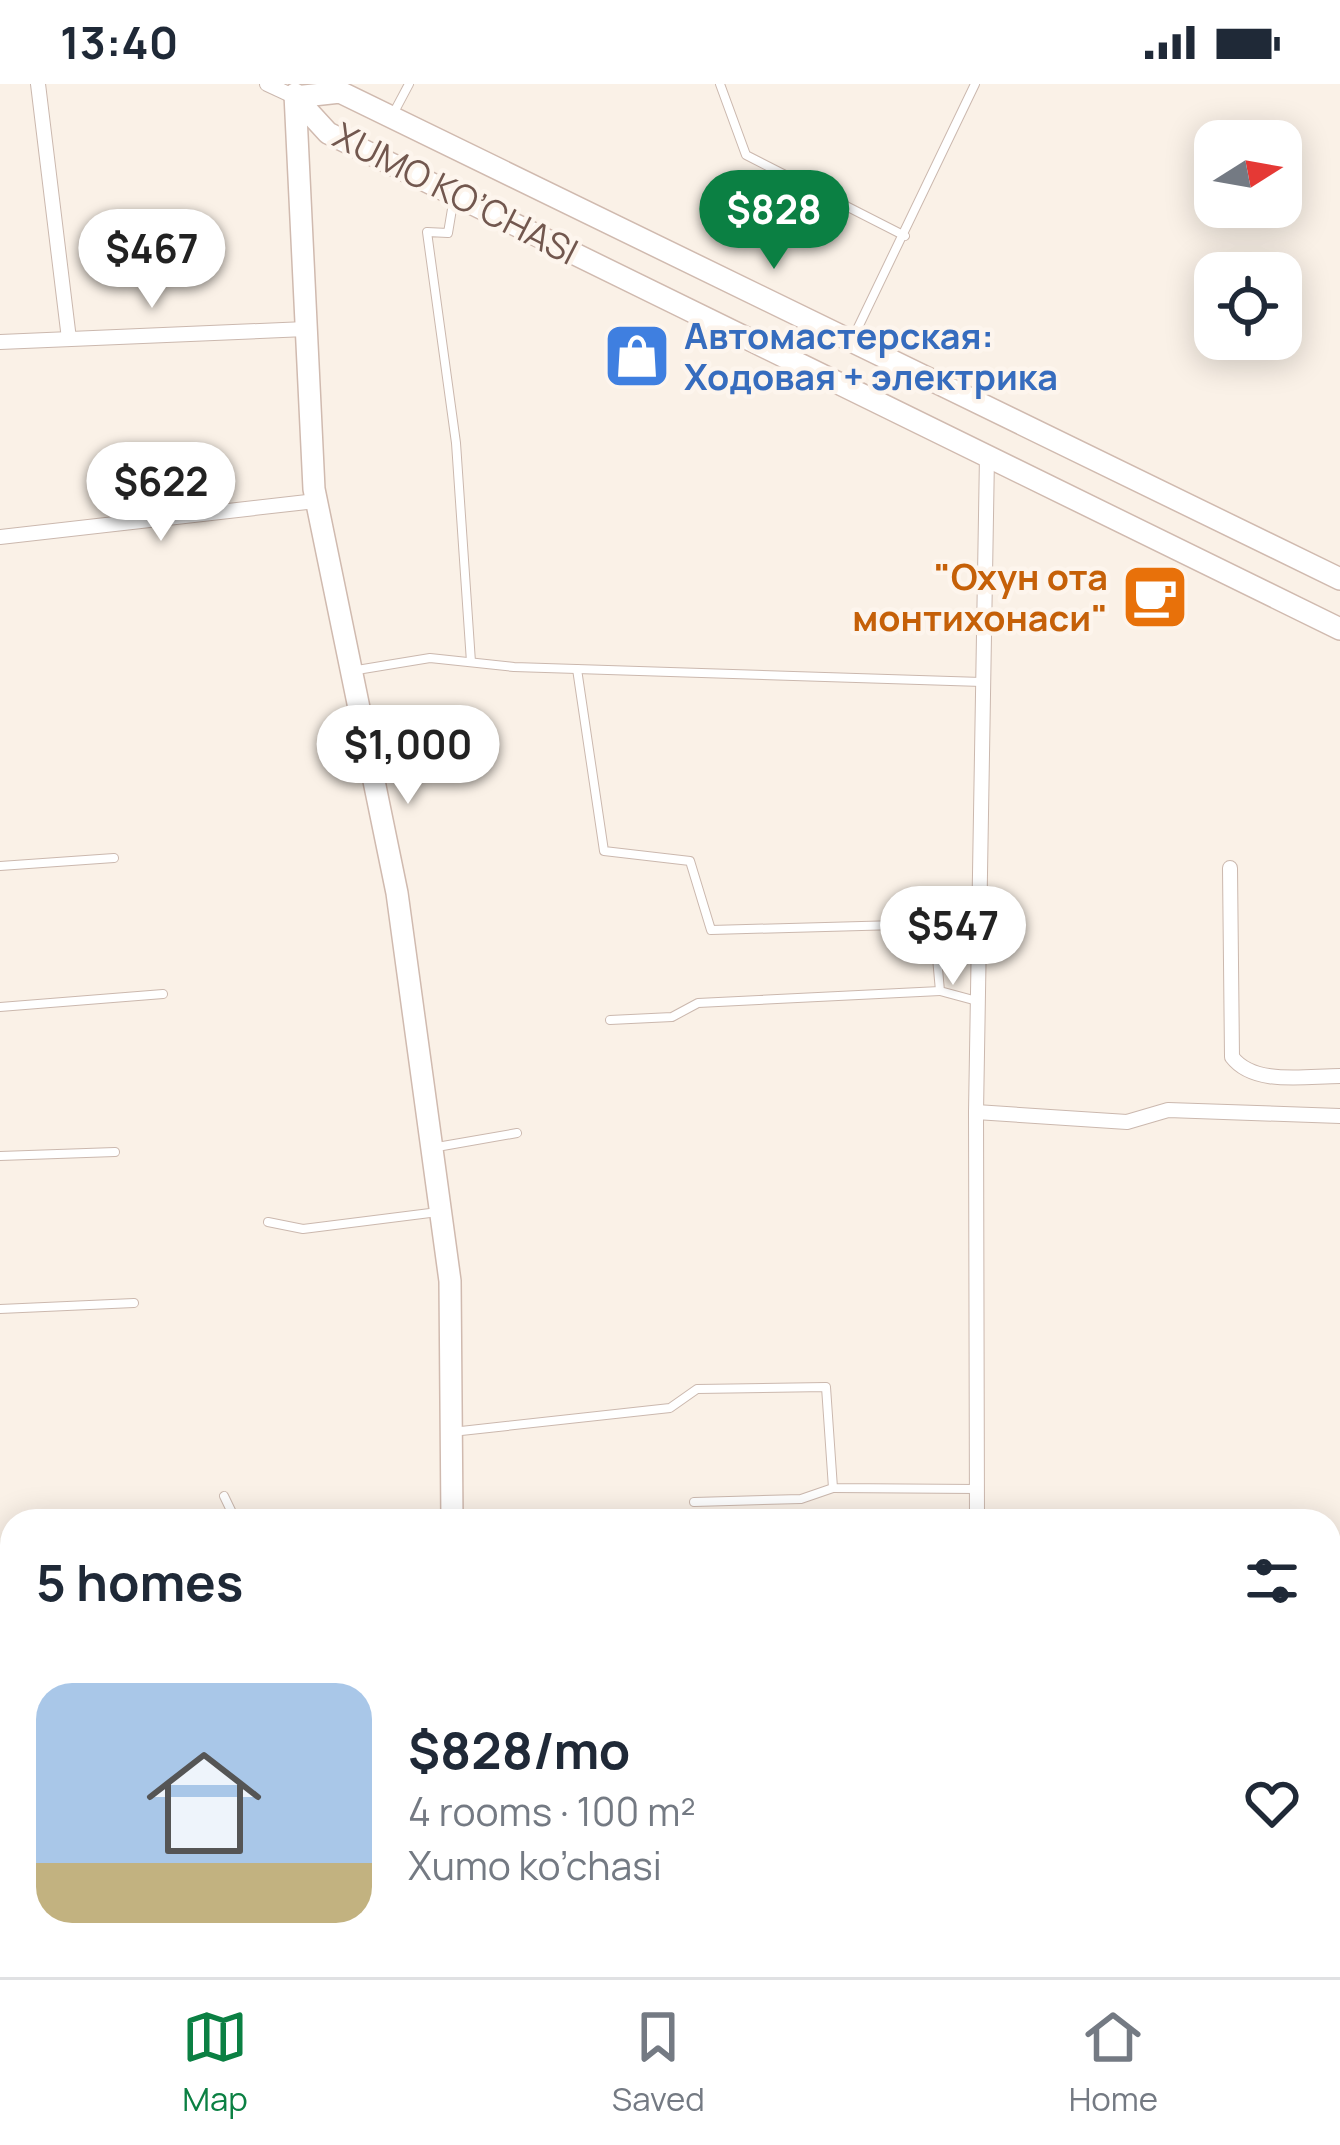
<!DOCTYPE html>
<html lang="en">
<head>
<meta charset="utf-8">
<style>
  :root { --surface:#fff; --page:#f6f6f7; --text:#1f2937; --muted:#747a83; --line:#e0e1e3; --accent:#0b8043 }
  body { margin:0; font-family:Manrope,sans-serif; background:var(--page); color:var(--text); height:100vh; display:flex; flex-direction:column; font-size:45px; white-space:nowrap }
  * { box-sizing:border-box; margin:0 }
  p { font-size:39px; color:var(--muted) }
  .icon { flex:none; width:66px; height:66px; fill:none; stroke:currentColor; stroke-width:2; stroke-linecap:round; stroke-linejoin:round }
  .map { position:relative; flex:1; overflow:hidden }
  .panel { position:absolute; left:0px; top:1425px; width:1341px; height:468px; display:flex; flex-direction:column; background:var(--surface); border-radius:36px 36px 0 0; box-shadow:0 6px 30px #0003 }
  .panel>* { flex:none }
  .needle { width:78px; rotate:79deg }
  .tools { position:absolute; left:1194px; top:36px; display:grid; gap:24px }
  .tools a { display:grid; place-items:center; width:108px; height:108px; border-radius:24px; background:var(--surface); box-shadow:0 6px 30px #0003; font-size:60px }
  .price { position:absolute; translate:-50% -102px; padding:0 27px; border-radius:42px; background:#fff; color:#222; font-size:39px; line-height:78px; filter:drop-shadow(0 3px 6px #0008) }
  .price::after { content:''; position:absolute; left:50%; top:72px; width:36px; height:27px; margin-left:-18px; background:inherit; clip-path:polygon(0 0,100% 0,50% 100%) }
  .price.selected { background:var(--accent); color:#fff }
  ul { padding:0; list-style:none }
  li { display:flex; align-items:center; gap:36px; height:300px; padding:0 36px }
  li+li { border-top:3px solid var(--line) }
  li span { display:grid; place-items:center; flex:none; width:336px; height:240px; border-radius:36px; color:#555 }
  li>.icon { margin-inline-start:auto }
  span .icon { width:144px; height:144px; fill:#fffc; stroke-width:1 }
  li b { font-size:51px }
  h2 { display:flex; justify-content:space-between; align-items:center; height:144px; padding:0 36px; font-size:51px }
  .status { display:flex; justify-content:space-between; align-items:center; height:84px; padding:0 60px; background:var(--surface); direction:ltr }
  .status svg { height:33px; fill:currentColor }
  .dock { display:flex; justify-content:space-around; align-items:center; height:168px; border-top:3px solid var(--line); background:var(--surface); font-size:33px; color:var(--muted) }
  .dock a { display:grid; justify-items:center; gap:6px }
  .dock .selected { color:var(--accent) }
  .map>svg:first-child { display:block }
  .lines { fill:none; stroke-linecap:round; stroke-linejoin:round }
  .lane-casing { stroke:#cbb8ae; stroke-width:10 }
  .street-casing { stroke:#cbb8ae; stroke-width:16 }
  .secondary-casing { stroke:#d0baaf; stroke-width:24 }
  .lane { stroke:#fff; stroke-width:8 }
  .street { stroke:#fff; stroke-width:14 }
  .secondary { stroke:#fff; stroke-width:21 }
  .labels { text-anchor:middle; dominant-baseline:central; stroke-width:9; stroke-linejoin:round; paint-order:stroke }
  .street-label { font-size:36px; fill:#72574e; stroke:#fdf5ed }
  .shop-label { font-size:36px; font-weight:bold; fill:#366cbe; stroke:#fdf5ed; text-anchor:start }
  .food-label { font-size:36px; font-weight:bold; fill:#c56008; stroke:#fdf5ed; text-anchor:end }
</style>
</head>
<body>
<div class="status"><b>13:40</b><svg viewBox="0 0 49 12"><path d="M0 12V9h3v3zM5 12V6h3v6zM10 12V3h3v9zM15 12V0h3v12zM26 1h20v11H26zM47 4h2v5h-2z"/></svg></div>
<div class="map">
<svg width="1340" height="1893" viewBox="0 0 1340 1893">
  <rect width="100%" height="100%" fill="#faf1e7"/>
  <g class="lines">
    <g class="lane-casing">
      <g id="lane">
        <path d="M720 0 746 71 905 152"/>
        <path d="M392 32 409 0"/>
        <path d="M454 113 448 149 427 148 456 359 471 578"/>
        <path d="M852 256 975 0"/>
        <path d="M577 585 604 767 690 777 711 846 934 840 940 907 977 917"/>
        <path d="M357 586 430 574 514 583 982 598"/>
        <path d="M0 782 114 774"/>
        <path d="M0 923 163 910"/>
        <path d="M610 936 672 933 698 919 940 907"/>
        <path d="M437 1063 517 1049"/>
        <path d="M0 1072 115 1068"/>
        <path d="M268 1138 303 1145 438 1128"/>
        <path d="M0 1225 134 1219"/>
        <path d="M452 1348 670 1324 697 1305 826 1303 833 1404 977 1405"/>
        <path d="M224 1412 236 1437"/>
        <path d="M694 1418 801 1415 833 1404"/>
      </g>
    </g>
    <g class="street-casing">
      <g id="street">
        <path d="M38 0 69 255"/>
        <path d="M267 0 295 13"/>
        <path d="M0 258 306 245"/>
        <path d="M0 453 316 417"/>
        <path d="M1230 784 1232 973C1254 1002 1306 992 1340 992"/>
        <path d="M976 1028 1127 1038 1168 1026 1340 1032"/>
        <path d="M977 1437 976 1028 987 372"/>
        <path d="M0 1607 12 1605"/>
        <path d="M978 1881V1893"/>
      </g>
    </g>
    <g class="secondary-casing">
      <g id="secondary">
        <path d="M295 10 314 405 397 809 450 1197 452 1437"/>
        <path d="M1340 495 340 8 295 13 328 49 1340 545"/>
        <path d="M1329 1816H1340"/>
        <path d="M0 1874H12"/>
        <path d="M390 1881 407 1893"/>
        <path d="M477 1893V1881"/>
      </g>
    </g>
    <use href="#lane" class="lane"/>
    <use href="#street" class="street"/>
    <use href="#secondary" class="secondary"/>
  </g>
  <defs>
    <g id="shop-square" transform="scale(3.45)"><rect x="-9" y="-9" width="18" height="18" rx="4" fill="#3f7fe0" stroke="#fdf5ed"/><path d="M-5-2.5h2.3a2.7 3.5 0 0 1 5.4 0H5L5.5 6h-11ZM-1.5-2.5h3a1.5 2.3 0 0 0-3 0Z" fill="#fff"/></g>
    <g id="cafe-square" transform="scale(3.45)"><rect x="-9" y="-9" width="18" height="18" rx="4" fill="#e8710a" stroke="#fdf5ed"/><path d="M-5.5-4.5H6V0H3Q3 3.5 0 3.5H-2.5Q-5.5 3.5-5.5 0ZM3-3.2v2h1.7v-2ZM-6 4.5H4V6H-6Z" fill="#fff"/></g>
  </defs>
  <g fill-rule="evenodd">
    <use href="#shop-square" x="637" y="272"/>
    <use href="#cafe-square" x="1155" y="513"/>
  </g>
  <g class="labels">
    <g class="street-label">
      <text transform="translate(456 109) rotate(27)">XUMO KO’CHASI</text>
    </g>
    <g class="shop-label">
      <text x="684" y="251">Автомастерская:<tspan x="684" dy="41">Ходовая + электрика</tspan></text>
    </g>
    <g class="food-label">
      <text x="1108" y="492">"Охун ота<tspan x="1108" dy="41">монтихонаси"</tspan></text>
    </g>
  </g>
</svg>
<div class="tools">
<a><svg class="needle" viewBox="-14 -14 28 28"><path d="M0-13l5 13h-10z" fill="#e53935"/><path d="M0 13l5-13h-10z" fill="#747a83"/></svg></a>
<a><svg class="icon" aria-label="locate" viewBox="0 0 24 24"><circle cx="12" cy="12" r="6"/><path d="M12 2v4M12 18v4M2 12h4M18 12h4"/></svg></a>
</div>
<b class="price selected" style="left:774px;top:188px">$828</b>
<b class="price" style="left:152px;top:227px">$467</b>
<b class="price" style="left:161px;top:460px">$622</b>
<b class="price" style="left:408px;top:723px">$1,000</b>
<b class="price" style="left:953px;top:904px">$547</b>
<section class="panel">
<h2>5 homes<svg class="icon" aria-label="filters" viewBox="0 0 24 24"><path d="M4 7h16M4 17h16"/><circle cx="9" cy="7" r="2"/><circle cx="15" cy="17" r="2"/></svg></h2>
<ul>
<li><span style="background:linear-gradient(#a9c7e8 75%,#c2b280 0)"><svg class="icon" aria-label="home" viewBox="0 0 24 24"><path d="M3 11l9-7 9 7M6 9v11h12V9"/></svg></span><div><b>$828/mo</b><p>4 rooms · 100 m²</p><p>Xumo ko’chasi</p></div><svg class="icon" aria-label="heart" viewBox="0 0 24 24"><path d="M12 20l-8-8c-3-5 5-10 8-4 3-6 11-1 8 4z"/></svg></li>
</ul>
</section>
</div>
<nav class="dock">
<a class="selected"><svg class="icon" aria-label="map" viewBox="0 0 24 24"><path d="M3 6l6-2 6 2 6-2v14l-6 2-6-2-6 2zM9 4v14M15 6v14"/></svg>Map</a>
<a><svg class="icon" aria-label="saved" viewBox="0 0 24 24"><path d="M7 4h10v16l-5-4-5 4z"/></svg>Saved</a>
<a><svg class="icon" aria-label="home" viewBox="0 0 24 24"><path d="M3 11l9-7 9 7M6 9v11h12V9"/></svg>Home</a>
</nav>
</body>
</html>
